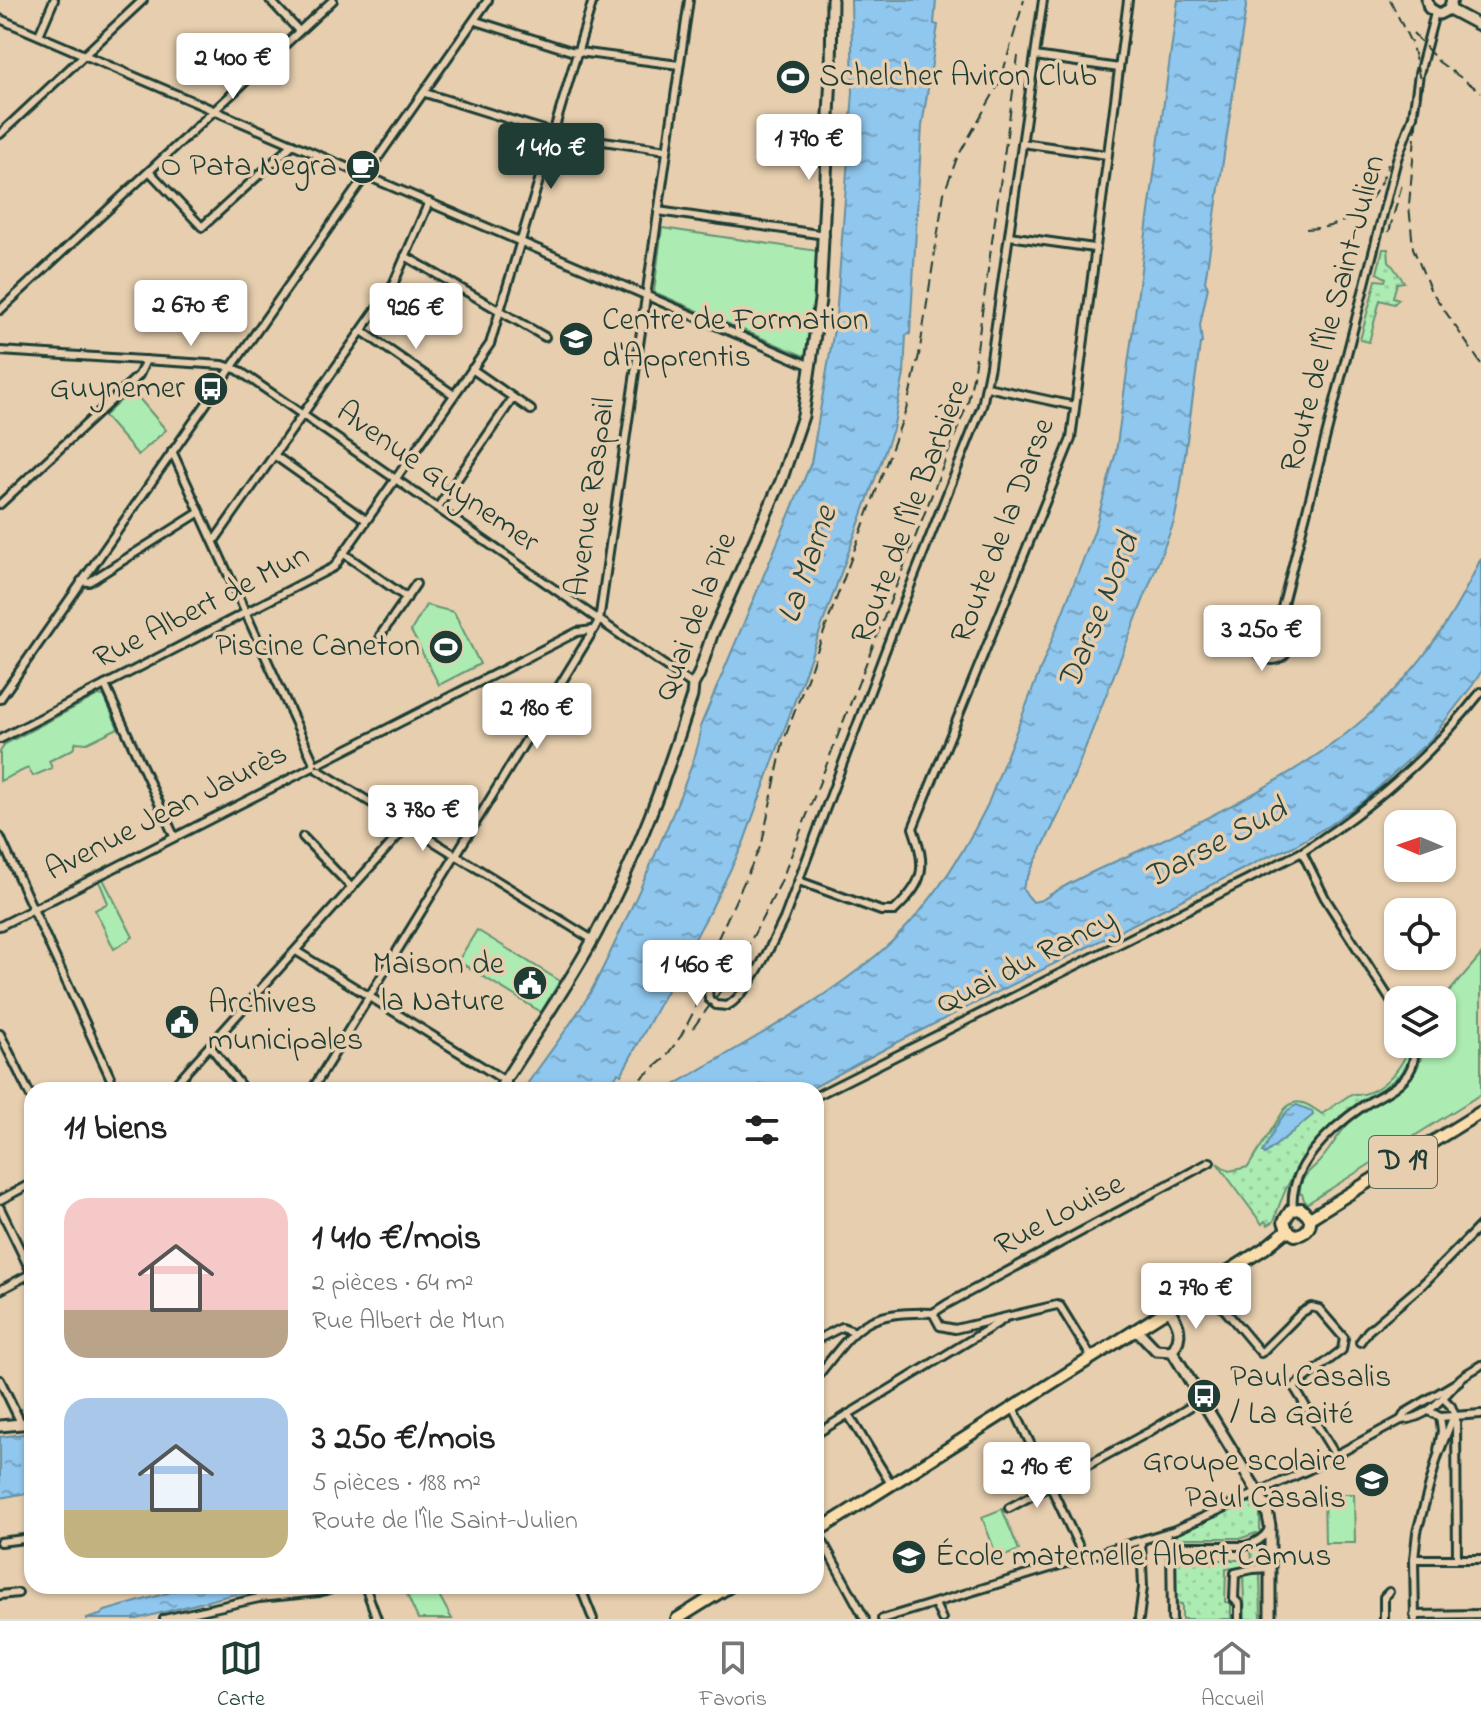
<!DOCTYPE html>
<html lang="fr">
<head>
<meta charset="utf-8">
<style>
  :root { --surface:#fff; --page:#f2f2f2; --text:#222; --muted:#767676; --line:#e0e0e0; --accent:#1f3d34 }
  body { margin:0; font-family:"Indie Flower",sans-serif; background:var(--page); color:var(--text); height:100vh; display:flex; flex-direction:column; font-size:30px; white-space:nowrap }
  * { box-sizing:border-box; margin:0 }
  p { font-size:26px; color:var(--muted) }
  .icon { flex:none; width:44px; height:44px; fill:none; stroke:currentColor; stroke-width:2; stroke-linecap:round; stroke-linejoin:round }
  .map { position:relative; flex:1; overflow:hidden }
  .details { position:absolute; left:24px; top:1082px; width:800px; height:512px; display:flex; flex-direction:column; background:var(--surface); border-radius:24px; box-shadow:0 2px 6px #0004 }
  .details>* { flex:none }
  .needle { width:52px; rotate:272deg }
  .controls { position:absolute; left:1384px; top:810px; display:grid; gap:16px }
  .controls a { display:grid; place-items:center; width:72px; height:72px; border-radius:16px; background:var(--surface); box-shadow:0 2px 6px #0004; font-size:40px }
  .price { position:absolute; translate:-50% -68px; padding:0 18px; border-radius:8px; background:#fff; color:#222; font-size:26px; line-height:52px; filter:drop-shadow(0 2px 4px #0008) }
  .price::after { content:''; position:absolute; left:50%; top:48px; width:24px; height:18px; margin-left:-12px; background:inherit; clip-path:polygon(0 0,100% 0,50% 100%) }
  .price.on { background:var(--accent); color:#fff }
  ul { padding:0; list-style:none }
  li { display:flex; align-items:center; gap:24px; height:200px; padding:0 40px }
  li span { display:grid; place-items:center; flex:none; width:224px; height:160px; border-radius:24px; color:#555 }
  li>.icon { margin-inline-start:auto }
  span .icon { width:96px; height:96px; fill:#fffc; stroke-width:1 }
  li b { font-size:34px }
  h2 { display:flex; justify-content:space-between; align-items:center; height:96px; padding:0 40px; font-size:34px }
  .dock { display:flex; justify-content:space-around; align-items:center; height:112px; border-top:2px solid var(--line); background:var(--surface); font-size:22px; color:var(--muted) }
  .dock a { display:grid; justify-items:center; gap:4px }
  .dock .on { color:var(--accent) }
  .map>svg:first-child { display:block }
  .grass { fill:url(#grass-dots); stroke:#669473; stroke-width:2; fill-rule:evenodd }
  .green { fill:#acebb2; stroke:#669473; stroke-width:2 }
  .water { fill:url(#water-ripples); stroke:#6390a4; stroke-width:2 }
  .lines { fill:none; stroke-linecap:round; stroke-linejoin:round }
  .street-casing { stroke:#1f3d34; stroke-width:12 }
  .secondary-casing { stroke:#1f3d34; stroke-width:15 }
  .primary-casing { stroke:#1f3d34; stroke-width:16 }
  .street { stroke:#e6ceae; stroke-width:6 }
  .secondary { stroke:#e6ceae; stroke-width:9 }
  .primary { stroke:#fbddab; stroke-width:10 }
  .rail { stroke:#1f3d34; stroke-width:2; stroke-dasharray:12 6; stroke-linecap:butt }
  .labels { text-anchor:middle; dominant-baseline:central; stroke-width:7; stroke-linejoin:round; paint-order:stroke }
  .shield { fill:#e6ceae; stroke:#5b6859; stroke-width:2 }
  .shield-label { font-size:30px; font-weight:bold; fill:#1f3d34 }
  .poi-label { font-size:32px; fill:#1f3d34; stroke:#e6ceae; text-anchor:start }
  .street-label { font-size:32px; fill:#1f3d34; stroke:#e6ceae }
  .water-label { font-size:34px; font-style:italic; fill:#25443d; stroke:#e6ceae }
</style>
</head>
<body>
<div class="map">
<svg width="1481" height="1619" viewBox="0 0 1481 1619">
  <defs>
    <pattern id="grass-dots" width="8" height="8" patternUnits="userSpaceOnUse" patternTransform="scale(2)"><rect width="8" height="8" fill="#acebb2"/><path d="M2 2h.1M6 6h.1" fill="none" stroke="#94ca9a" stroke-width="1.8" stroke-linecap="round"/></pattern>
    <pattern id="water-ripples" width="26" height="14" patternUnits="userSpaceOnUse" patternTransform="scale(2)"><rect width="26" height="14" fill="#90c7ee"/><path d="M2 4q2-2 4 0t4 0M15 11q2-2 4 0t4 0" fill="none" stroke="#75a3c2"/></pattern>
  </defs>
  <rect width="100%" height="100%" fill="#e6ceae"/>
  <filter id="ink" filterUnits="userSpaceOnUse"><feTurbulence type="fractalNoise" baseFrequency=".0125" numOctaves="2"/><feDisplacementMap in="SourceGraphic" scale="16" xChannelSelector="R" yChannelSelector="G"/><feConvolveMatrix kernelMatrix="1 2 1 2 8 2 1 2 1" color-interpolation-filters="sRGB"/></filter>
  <g filter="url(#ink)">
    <g class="grass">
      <path d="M1383 249H1388L1389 261 1404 282 1397 283 1393 297 1399 299 1394 304 1380 300 1369 342 1360 340 1376 280 1385 281 1386 278 1377 273Z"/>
      <path d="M1408 1044C1412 1052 1409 1064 1402 1072 1390 1087 1371 1093 1356 1104 1315 1134 1288 1173 1274 1221L1268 1225 1265 1221 1262 1224 1217 1163 1229 1171 1248 1167 1284 1110C1297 1095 1309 1105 1322 1114L1351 1094C1373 1101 1408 1066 1408 1044ZM1312 1111 1313 1115 1265 1154 1263 1152 1284 1115Z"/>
      <path d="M1247 1502 1255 1504 1260 1512V1537L1256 1533 1242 1538H1181V1544L1176 1542 1177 1534Z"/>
      <path d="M1260 1543 1259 1565 1226 1569 1225 1602 1231 1603V1619H1182V1604L1173 1603 1174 1550 1186 1549 1187 1560H1252L1251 1550 1243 1548Z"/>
      <path d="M1255 1571 1260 1572 1261 1619H1245L1243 1578 1239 1577Z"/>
    </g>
    <g class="green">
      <path d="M662 228 818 251 815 299 808 355 804 356 654 292Z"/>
      <path d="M132 390 166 430 138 455 104 416Z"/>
      <path d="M426 605 454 612 480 664 439 685 411 631Z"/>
      <path d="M98 695 104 696 118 728 87 743 76 742 73 749 49 761 52 768 33 776 28 768 0 781V752L5 744Z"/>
      <path d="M103 879 133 937 114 949 95 910 108 903 99 881Z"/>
      <path d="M477 930 560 981 541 1012 458 961Z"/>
      <path d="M1481 955V1094L1308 1203 1305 1202 1302 1194H1300C1299 1179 1308 1172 1318 1163 1330 1151 1337 1135 1349 1123 1376 1098 1424 1089 1422 1044H1442V1000Z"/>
      <path d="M1324 1494H1354L1355 1543H1325Z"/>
      <path d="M1002 1509 1019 1550 998 1559 982 1517Z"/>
      <path d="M403 1586H434L452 1619H418Z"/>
    </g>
    <g class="water">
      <path d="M851 0H936L934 24 938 25 922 126 910 334 906 335 904 374 893 429 743 844 711 909 621 1075 618 1073 606 1090H523C545 1058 570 1027 590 993 607 963 708 748 700 727L811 463 836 318 853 92Z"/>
      <path d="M1178 0H1247L1205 282 1208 287 1200 325 1202 343 1200 344 1180 492 1174 522 1060 812 1024 884 1023 890 1033 902 1042 900C1076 877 1118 861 1156 843 1305 770 1409 717 1481 558V672L1472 686 1430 740 1367 798 1328 826 1294 846 1265 858 896 1043 809 1090H666C737 1047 815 1007 878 954 926 914 960 860 987 806L1094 532 1116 452Z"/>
      <path d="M1297 1105 1312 1111 1313 1115 1265 1154 1263 1152C1271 1138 1281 1110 1297 1105Z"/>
      <path d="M32 1433V1492L0 1498V1437Z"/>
      <path d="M192 1586H321L231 1595 137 1619H86L100 1615 105 1611Z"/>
    </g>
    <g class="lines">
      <g class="street-casing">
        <g id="street">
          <path d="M270 0 299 31"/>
          <path d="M0 19 811 366"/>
          <path d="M476 21 571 51 679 65"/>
          <path d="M39 35 54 0"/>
          <path d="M1035 56 1119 68"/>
          <path d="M425 93 560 135 667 150"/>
          <path d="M0 134 143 0"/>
          <path d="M1022 143 1107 155"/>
          <path d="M150 172 202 227 293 144"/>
          <path d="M658 211 825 235"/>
          <path d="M1009 236 1094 248"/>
          <path d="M405 256 545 337"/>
          <path d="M0 310 333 0"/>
          <path d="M362 331 454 395"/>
          <path d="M0 351 223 365 238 370 693 685"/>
          <path d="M472 369 531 410"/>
          <path d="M987 387 1075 406"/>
          <path d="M172 451 314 763"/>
          <path d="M274 455 366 520"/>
          <path d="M0 504 139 375 146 360"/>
          <path d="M438 507 513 398"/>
          <path d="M214 541 392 287 429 202"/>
          <path d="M343 553 407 598"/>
          <path d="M81 581 89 582 200 512"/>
          <circle cx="1272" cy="643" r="17"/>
          <path d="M1277 627 1397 159 1413 116 1419 74 1435 13"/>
          <path d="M380 636 416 584"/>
          <path d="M105 685 174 836"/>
          <path d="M0 699 488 0"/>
          <path d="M0 739 334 567 490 344 593 0"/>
          <path d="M320 763 577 632 593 630"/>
          <path d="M318 770 593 940"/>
          <path d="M0 837 116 1090"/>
          <path d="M303 837 352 888"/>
          <path d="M1302 852 1325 898 1398 1012"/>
          <path d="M799 881 881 911H894C925 882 927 867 913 828L1071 439 1128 0"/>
          <path d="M0 926 313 767"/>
          <path d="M296 951 507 1082"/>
          <path d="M754 972C736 978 703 961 709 999L716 1005 727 1006C750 993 772 943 784 919L898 617 982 406 990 366 1043 0"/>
          <path d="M0 1034 32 1099"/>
          <path d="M210 1046 244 1090"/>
          <path d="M170 1090 407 826"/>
          <path d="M312 1090 599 621 689 0"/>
          <path d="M816 1096 1302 852C1371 808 1430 757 1481 692"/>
          <path d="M0 1200 32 1183"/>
          <path d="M0 1208 32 1274"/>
          <path d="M1293 1209C1288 1167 1331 1128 1363 1106 1378 1096 1397 1089 1408 1074 1414 1065 1415 1054 1414 1044"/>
          <path d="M1201 1288 1224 1309 1261 1353 1301 1313 1311 1307 1319 1309 1344 1338 1342 1350 1294 1387 1336 1456"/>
          <path d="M0 1290 32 1273"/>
          <path d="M933 1313 947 1304 1210 1162"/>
          <path d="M933 1313 940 1326 955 1329 1057 1305 1060 1306 1092 1358"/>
          <path d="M816 1340 842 1327 853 1331"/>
          <path d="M1360 1342 1368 1331 1423 1284 1481 1225"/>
          <path d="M816 1378C858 1326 862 1311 933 1313"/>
          <path d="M0 1380 22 1425"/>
          <path d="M1444 1399 1451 1406 1456 1418 1457 1559"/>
          <path d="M1013 1407 1084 1557"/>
          <path d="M1429 1411 1440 1417 1481 1414"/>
          <path d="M848 1414 891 1484"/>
          <path d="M1401 1420C1427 1419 1443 1398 1459 1380 1464 1374 1474 1370 1481 1365"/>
          <path d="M816 1434 1003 1320"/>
          <path d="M1438 1450 1442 1431 1440 1417"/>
          <path d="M1009 1508 1149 1432 1201 1400"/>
          <path d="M817 1531 865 1619"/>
          <path d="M1166 1534 1171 1546 1172 1619"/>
          <path d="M0 1542 32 1538"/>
          <path d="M1171 1546H1245C1255 1543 1264 1539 1269 1529"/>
          <path d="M1414 1559H1481"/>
          <path d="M365 1586 377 1619"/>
          <path d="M580 1586 593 1619"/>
          <path d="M0 1595 18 1593"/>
          <path d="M935 1604 942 1619"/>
          <path d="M1414 1615 1481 1614"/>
          <path d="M164 1619 259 1598 319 1592 340 1586"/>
          <path d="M882 1619 1175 1530 1310 1469 1401 1420 1405 1413 1459 1381"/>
          <path d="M1139 1619 1143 1587 1141 1541"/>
          <path d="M1239 1619V1604L1234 1599 1235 1573 1253 1569 1269 1568"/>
          <path d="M1384 1619V1597L1389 1592"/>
          <path d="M1415 1619 1414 1559 1417 1532 1437 1458 1454 1415"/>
        </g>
      </g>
      <g class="secondary-casing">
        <g id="secondary">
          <path d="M1427 0 1429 8 1439 14 1449 9 1452 0"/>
          <path d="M1449 9 1481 26"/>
          <path d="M499 1090C531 1038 567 988 596 934 637 858 666 777 692 696L693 685 699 674 712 635 781 481 803 416 820 300 831 74 832 0"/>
          <path d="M1169 1309C1179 1324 1184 1336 1172 1351"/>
          <path d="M1137 1330 1156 1350 1172 1351"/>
          <path d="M1172 1351 1266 1506 1270 1526V1619"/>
          <path d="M0 1426 32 1423"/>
        </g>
      </g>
      <g class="primary-casing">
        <g id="primary">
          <path d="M1310 1218 1481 1112"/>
          <path d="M1287 1230 1284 1221 1291 1210 1301 1209 1310 1218"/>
          <path d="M1287 1230 1295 1235C1305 1234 1311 1229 1310 1218"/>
          <path d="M816 1532 1169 1309 1265 1248 1287 1230"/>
          <path d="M677 1619 730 1586"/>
        </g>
      </g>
      <use href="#street" class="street"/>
      <use href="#secondary" class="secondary"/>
      <use href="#primary" class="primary"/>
      <g class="rail">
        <path d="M1390 0 1412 45 1420 80 1409 205 1413 248 1430 289 1481 364"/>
        <path d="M1413 33 1439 62 1481 92"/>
        <path d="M1306 229C1349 228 1375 206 1388 164"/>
        <path d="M1389 232 1402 184"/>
        <path d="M693 1028 734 973 780 884 968 402 973 377 1018 56"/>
        <path d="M627 1090 664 1059 681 1036 694 1011 714 947 762 843 783 743 906 410 919 355 944 193 957 158 1000 82 1024 0"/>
      </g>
    </g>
  </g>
  <defs>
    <g id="stadium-disc" transform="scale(1.8)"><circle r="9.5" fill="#1f3d34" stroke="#e6ceae"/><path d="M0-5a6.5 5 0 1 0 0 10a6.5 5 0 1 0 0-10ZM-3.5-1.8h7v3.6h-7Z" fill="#fff"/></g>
    <g id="cafe-disc" transform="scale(1.8)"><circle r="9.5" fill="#1f3d34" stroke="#e6ceae"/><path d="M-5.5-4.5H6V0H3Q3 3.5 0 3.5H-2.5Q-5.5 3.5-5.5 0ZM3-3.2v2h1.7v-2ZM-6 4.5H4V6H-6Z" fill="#fff"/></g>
    <g id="university-disc" transform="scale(1.8)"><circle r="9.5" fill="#1f3d34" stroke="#e6ceae"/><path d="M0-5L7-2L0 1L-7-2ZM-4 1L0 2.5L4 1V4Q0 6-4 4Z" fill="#fff"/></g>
    <g id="bus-disc" transform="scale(1.8)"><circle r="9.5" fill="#1f3d34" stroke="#e6ceae"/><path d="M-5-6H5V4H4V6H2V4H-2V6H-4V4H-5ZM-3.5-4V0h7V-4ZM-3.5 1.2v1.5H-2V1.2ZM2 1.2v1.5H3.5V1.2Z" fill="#fff"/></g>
    <g id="civic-disc" transform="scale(1.8)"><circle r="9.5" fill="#1f3d34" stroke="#e6ceae"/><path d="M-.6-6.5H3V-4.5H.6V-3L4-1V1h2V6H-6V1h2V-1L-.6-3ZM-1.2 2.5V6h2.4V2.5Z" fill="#fff"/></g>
    <g id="school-disc" transform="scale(1.8)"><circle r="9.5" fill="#1f3d34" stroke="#e6ceae"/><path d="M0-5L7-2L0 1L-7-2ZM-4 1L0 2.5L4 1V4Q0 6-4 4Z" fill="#fff"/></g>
  </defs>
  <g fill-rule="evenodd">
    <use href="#stadium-disc" x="793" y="77"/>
    <use href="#cafe-disc" x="363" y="167"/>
    <use href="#university-disc" x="576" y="339"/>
    <use href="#bus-disc" x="211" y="389"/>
    <use href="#stadium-disc" x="446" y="647"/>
    <use href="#civic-disc" x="530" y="983"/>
    <use href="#civic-disc" x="182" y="1022"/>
    <use href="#bus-disc" x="1204" y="1396"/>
    <use href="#school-disc" x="1372" y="1480"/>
    <use href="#school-disc" x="909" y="1557"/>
  </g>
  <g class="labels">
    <rect class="shield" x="1369" y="1136" width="68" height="52" rx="6"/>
    <g class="shield-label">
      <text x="1403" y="1162">D 19</text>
    </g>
    <g class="poi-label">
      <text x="819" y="77">Schelcher Aviron Club</text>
      <text x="337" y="167" text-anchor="end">O Pata Negra</text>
      <text x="602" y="321">Centre de Formation<tspan x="602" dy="37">d'Apprentis</tspan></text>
      <text x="185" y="389" text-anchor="end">Guynemer</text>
      <text x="420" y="647" text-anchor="end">Piscine Caneton</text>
      <text x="504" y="965" text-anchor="end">Maison de<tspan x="504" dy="37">la Nature</tspan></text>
      <text x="208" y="1004">Archives<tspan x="208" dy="37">municipales</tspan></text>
      <text x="1230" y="1378">Paul Casalis<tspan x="1230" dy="37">/ La Gaité</tspan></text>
      <text x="1346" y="1462" text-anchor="end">Groupe scolaire<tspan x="1346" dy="37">Paul Casalis</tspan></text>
      <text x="935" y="1557">École maternelle Albert Camus</text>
    </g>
    <g class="street-label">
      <text transform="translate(1334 314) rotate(-75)">Route de l'Île Saint-Julien</text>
      <text transform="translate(437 478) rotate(35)">Avenue Guynemer</text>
      <text transform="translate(592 497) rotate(-82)">Avenue Raspail</text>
      <text transform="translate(912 512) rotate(-69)">Route de l'Île Barbière</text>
      <text transform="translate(1004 531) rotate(-69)">Route de la Darse</text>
      <text transform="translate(202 608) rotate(-27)">Rue Albert de Mun</text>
      <text transform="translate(697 617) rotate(-69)">Quai de la Pie</text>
      <text transform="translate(167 813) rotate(-27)">Avenue Jean Jaurès</text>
      <text transform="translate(1027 963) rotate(-27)">Quai du Rancy</text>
      <text transform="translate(1060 1216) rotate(-28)">Rue Louise</text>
    </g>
    <g class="water-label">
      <text transform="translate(809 565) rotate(-71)">La Marne</text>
      <text transform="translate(1100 612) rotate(-68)">Darse Nord</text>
      <text transform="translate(1216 845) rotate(-28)">Darse Sud</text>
    </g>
  </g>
</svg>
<div class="controls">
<a><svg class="needle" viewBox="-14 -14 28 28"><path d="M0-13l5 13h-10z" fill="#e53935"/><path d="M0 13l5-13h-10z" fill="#767676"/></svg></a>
<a><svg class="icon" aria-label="locate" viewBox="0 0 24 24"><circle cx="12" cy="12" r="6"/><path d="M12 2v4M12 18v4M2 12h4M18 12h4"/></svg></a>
<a><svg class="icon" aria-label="layers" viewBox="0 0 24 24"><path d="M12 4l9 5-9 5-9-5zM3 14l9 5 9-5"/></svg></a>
</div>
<b class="price" style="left:233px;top:101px">2 400 €</b>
<b class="price" style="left:809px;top:182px">1 790 €</b>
<b class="price on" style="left:551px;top:191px">1 410 €</b>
<b class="price" style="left:191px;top:348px">2 670 €</b>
<b class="price" style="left:416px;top:351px">926 €</b>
<b class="price" style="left:1262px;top:673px">3 250 €</b>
<b class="price" style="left:537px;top:751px">2 180 €</b>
<b class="price" style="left:423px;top:853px">3 780 €</b>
<b class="price" style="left:697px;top:1008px">1 460 €</b>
<b class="price" style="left:1196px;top:1331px">2 790 €</b>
<b class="price" style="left:1037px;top:1510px">2 190 €</b>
<section class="details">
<h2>11 biens<svg class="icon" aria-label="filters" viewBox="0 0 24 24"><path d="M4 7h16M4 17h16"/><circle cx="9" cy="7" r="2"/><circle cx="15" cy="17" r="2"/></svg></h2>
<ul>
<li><span style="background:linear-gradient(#f6c9c9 70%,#b9a48a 0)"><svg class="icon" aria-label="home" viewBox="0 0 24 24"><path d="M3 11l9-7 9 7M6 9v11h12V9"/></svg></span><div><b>1 410 €/mois</b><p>2 pièces · 64 m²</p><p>Rue Albert de Mun</p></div></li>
<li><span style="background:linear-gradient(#a9c7e8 70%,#c2b280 0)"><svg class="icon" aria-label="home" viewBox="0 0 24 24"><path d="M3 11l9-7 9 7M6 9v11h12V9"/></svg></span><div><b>3 250 €/mois</b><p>5 pièces · 188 m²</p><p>Route de l'Île Saint-Julien</p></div></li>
</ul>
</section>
</div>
<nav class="dock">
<a class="on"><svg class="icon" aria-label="map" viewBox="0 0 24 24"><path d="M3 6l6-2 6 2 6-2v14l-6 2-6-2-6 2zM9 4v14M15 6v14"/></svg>Carte</a>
<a><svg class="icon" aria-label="saved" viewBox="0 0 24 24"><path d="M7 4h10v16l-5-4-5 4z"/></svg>Favoris</a>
<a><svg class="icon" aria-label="home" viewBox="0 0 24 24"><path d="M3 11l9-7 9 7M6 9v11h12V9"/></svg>Accueil</a>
</nav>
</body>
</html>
